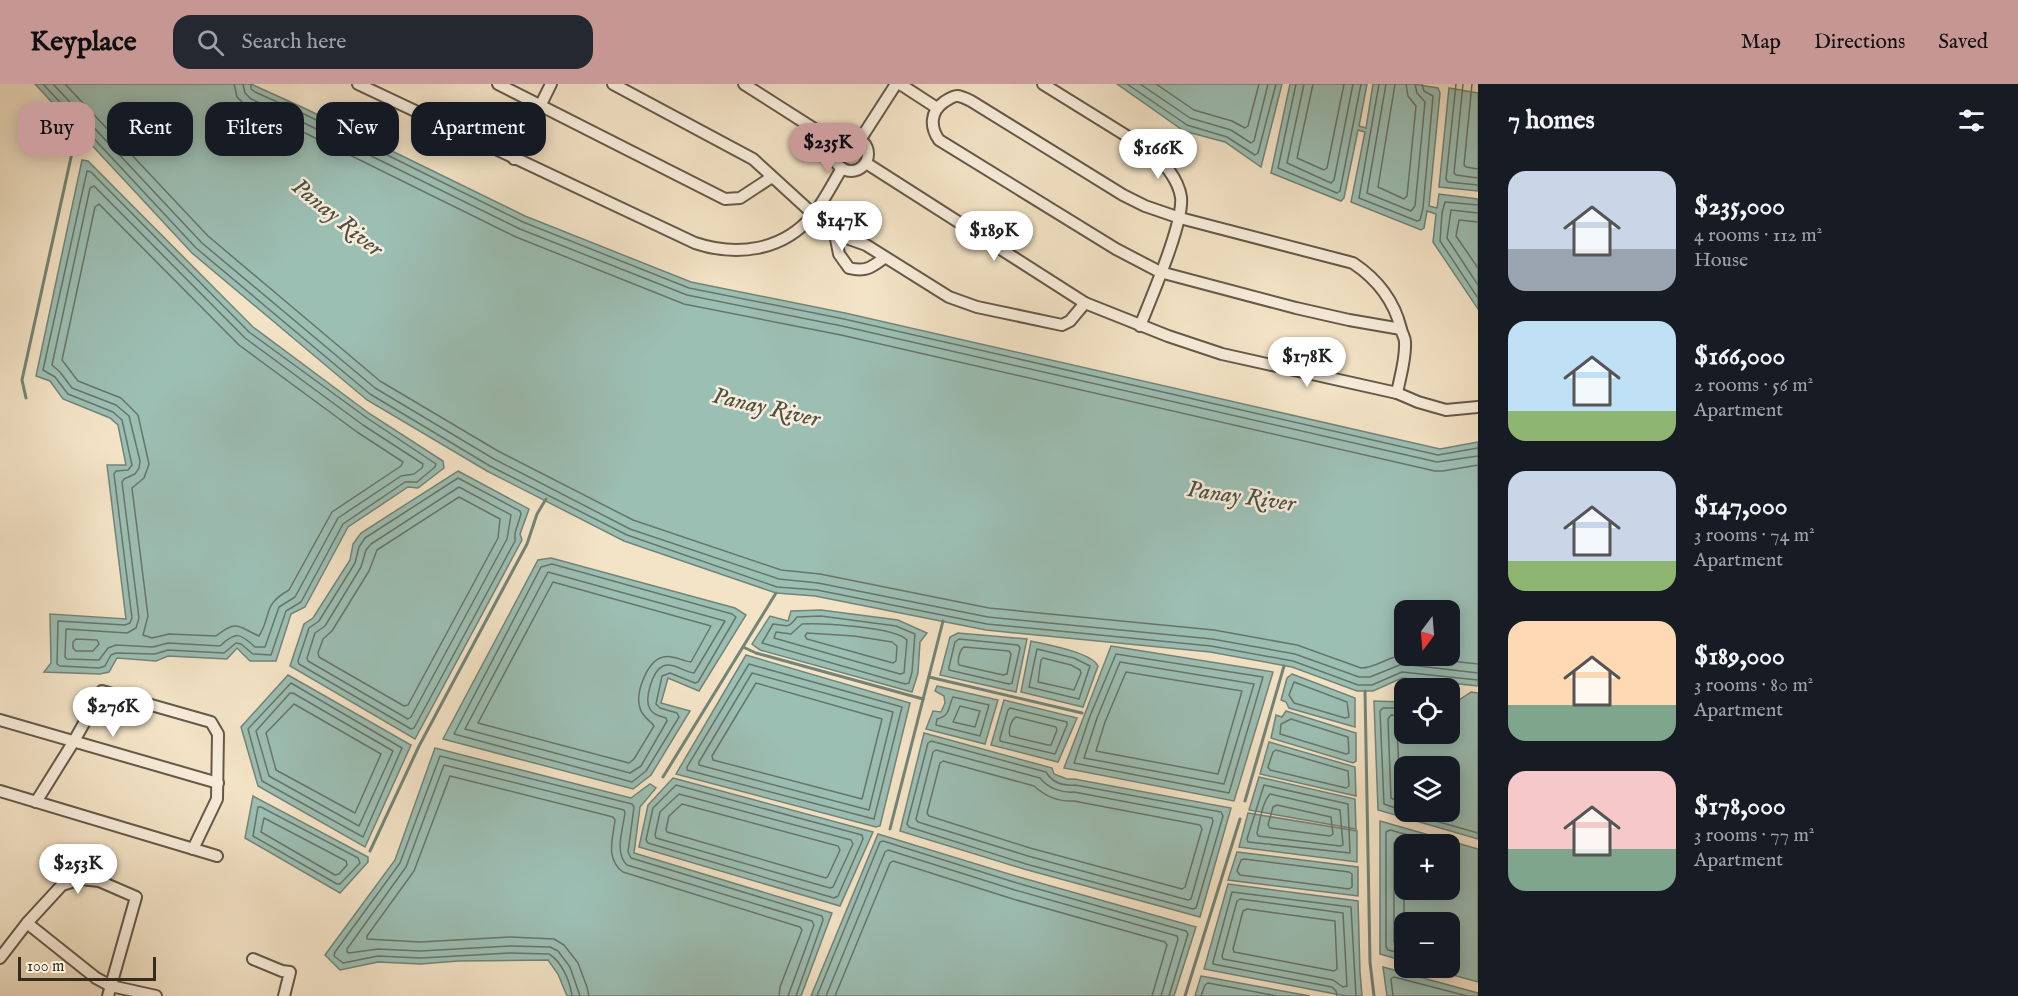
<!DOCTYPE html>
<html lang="en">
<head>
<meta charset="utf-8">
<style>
  :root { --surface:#171b24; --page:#242831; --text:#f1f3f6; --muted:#9ea1a6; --accent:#c59692 }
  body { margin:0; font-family:"IM FELL English",serif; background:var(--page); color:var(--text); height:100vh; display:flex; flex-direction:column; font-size:22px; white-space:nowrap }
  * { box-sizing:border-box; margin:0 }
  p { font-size:20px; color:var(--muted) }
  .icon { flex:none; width:33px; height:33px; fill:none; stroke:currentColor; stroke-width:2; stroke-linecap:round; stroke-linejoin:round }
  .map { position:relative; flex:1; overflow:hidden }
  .side { display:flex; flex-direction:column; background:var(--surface); width:540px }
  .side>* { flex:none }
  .guide { position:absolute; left:18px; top:18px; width:570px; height:54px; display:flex; gap:12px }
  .needle { width:39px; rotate:196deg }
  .controls { position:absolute; left:1394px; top:516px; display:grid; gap:12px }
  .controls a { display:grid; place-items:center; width:66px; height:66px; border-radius:12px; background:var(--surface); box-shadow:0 3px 15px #0003; font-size:30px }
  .scale { position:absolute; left:18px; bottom:15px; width:138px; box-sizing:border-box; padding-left:6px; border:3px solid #352b1f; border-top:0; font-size:16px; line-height:21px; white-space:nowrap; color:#352b1f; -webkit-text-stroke:4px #f8eddb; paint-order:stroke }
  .price { position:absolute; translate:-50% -51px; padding:0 14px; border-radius:21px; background:#fff; color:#222; font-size:20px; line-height:39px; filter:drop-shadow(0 2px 3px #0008) }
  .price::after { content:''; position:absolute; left:50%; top:36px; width:18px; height:14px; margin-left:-9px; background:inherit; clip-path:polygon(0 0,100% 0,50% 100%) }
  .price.current { background:var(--accent); color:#111 }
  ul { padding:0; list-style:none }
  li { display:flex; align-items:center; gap:18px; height:150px; padding:0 30px }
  li span { display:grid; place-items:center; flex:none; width:168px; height:120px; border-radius:18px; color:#555 }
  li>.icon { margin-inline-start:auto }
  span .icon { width:72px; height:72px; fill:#fffc; stroke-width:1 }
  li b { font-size:26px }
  h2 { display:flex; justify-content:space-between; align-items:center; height:72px; padding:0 30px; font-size:26px }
  .chip { padding:0 21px; border-radius:18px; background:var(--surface); box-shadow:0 3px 15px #0003; font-size:21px; line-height:54px }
  .chip.current { background:var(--accent); color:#111 }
  header { display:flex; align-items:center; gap:36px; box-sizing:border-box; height:84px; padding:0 30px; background:var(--accent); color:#111 }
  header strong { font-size:28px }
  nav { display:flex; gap:33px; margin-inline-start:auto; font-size:21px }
  .search { width:420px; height:54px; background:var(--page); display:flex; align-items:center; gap:15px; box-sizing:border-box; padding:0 21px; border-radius:18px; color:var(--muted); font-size:22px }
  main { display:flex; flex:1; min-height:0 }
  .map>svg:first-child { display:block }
  .water { fill:#9cbfb4; stroke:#738478; stroke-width:1.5; fill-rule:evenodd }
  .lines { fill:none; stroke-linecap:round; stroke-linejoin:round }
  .shore { stroke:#68756a; stroke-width:1.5 }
  .stream { stroke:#738478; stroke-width:3 }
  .street-casing { stroke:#655949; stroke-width:14 }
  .street { stroke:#f8eddb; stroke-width:10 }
  .labels { text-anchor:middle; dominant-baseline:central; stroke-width:5; stroke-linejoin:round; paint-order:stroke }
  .water-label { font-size:24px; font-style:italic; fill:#4f5044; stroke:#f8eddb }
</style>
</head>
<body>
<header>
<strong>Keyplace</strong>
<div class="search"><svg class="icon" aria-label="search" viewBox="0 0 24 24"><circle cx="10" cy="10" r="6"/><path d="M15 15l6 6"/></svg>Search here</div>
<nav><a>Map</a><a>Directions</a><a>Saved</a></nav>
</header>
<main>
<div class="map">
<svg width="1478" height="912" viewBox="0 0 1478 912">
  <rect width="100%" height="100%" fill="#f4e4c7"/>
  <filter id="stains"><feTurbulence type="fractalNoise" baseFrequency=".00333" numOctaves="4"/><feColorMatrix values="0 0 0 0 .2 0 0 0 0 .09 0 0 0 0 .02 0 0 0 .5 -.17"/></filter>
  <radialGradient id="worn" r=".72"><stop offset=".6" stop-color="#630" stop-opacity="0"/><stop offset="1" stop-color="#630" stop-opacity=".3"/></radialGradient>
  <g class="water">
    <path d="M35 0H251L306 25 525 132 691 198 845 229 1440 365 1478 358V602L1402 594 1373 607H1357L1292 583 1210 568 986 546 815 512 776 509 624 457 487 387 367 316 192 169ZM1404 526H1449V572H1404Z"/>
    <path d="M1117 0H1282L1261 83 1225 58 1184 47Z"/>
    <path d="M1290 0H1367L1359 42 1366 44 1373 0H1413L1438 4 1440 9 1429 122 1437 124 1439 110 1478 115V225L1433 158 1436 130 1427 127 1424 144 1421 146 1351 118 1365 48 1358 46 1344 114 1341 117 1271 89Z"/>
    <path d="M1449 4 1478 9V107L1439 103Z"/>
    <path d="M82 76 88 77 253 243 370 330 443 377 444 384 418 404 408 403 348 443 305 523 291 530 276 577H250L237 564 227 575 168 572 156 577 117 574 109 588 100 590 44 588 51 579 50 530 126 535 107 381H126L118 341 110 334 63 315 50 297 36 292Z"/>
    <path d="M458 387 529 425 520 450 522 456 415 655 290 582 304 540 313 534 350 476 353 460 361 449Z"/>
    <path d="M551 474 735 524 746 531 699 607 668 594 661 619 690 627 651 691 633 705 443 655 538 476Z"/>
    <path d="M821 526 898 536 927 549 920 558 918 589 912 608 760 566 752 560 770 532 788 537 791 527Z"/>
    <path d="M958 549 1027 555 1016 608 940 591 950 553Z"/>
    <path d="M1031 557C1047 561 1091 568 1098 582L1083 623 1021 608Z"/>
    <path d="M1111 562 1273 588 1234 717 1064 684Z"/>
    <path d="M746 571 910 619 880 742 876 743 676 690Z"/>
    <path d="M1292 590 1355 614V643L1289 624 1286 618 1281 616 1287 594Z"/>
    <path d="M288 591 411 661 365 763 258 702 241 643Z"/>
    <path d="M937 602 998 616 985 660 926 645 933 627 941 628 945 619 944 612 935 607Z"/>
    <path d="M1471 608 1478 609V755L1378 726 1374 617 1404 618V650H1449V620H1453ZM1404 682H1449V728H1404Z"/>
    <path d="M1004 616 1077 634 1058 678 991 661Z"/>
    <path d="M1286 627 1356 649V677L1353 679 1271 654 1276 631 1282 633Z"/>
    <path d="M924 649 1052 684 1054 690 1067 695H1074L1231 724 1200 833 1024 785 900 747Z"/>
    <path d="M1269 658 1355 683 1356 712 1260 690Z"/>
    <path d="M435 664 631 714 650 700 656 704 640 723 634 769 832 829 801 912H567L558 890 548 876 458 877 421 880 378 878 340 886 325 871 395 776Z"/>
    <path d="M1259 693 1355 715 1356 745 1249 726Z"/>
    <path d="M673 694 873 748 840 822 639 763 648 721Z"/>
    <path d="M253 712 368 773V778L340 809 245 754Z"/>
    <path d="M1248 729 1357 747V778L1239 763Z"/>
    <path d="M1380 737 1478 765V898L1428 884H1449V838H1404V877L1380 870ZM1404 760H1449V806H1404Z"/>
    <path d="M878 750 1019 793 1196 843 1174 912H811Z"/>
    <path d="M1237 768 1358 783V812L1228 796Z"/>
    <path d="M1228 800 1358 817 1360 888 1362 912H1346L1204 885Z"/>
    <path d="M1383 883 1478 909V912H1387Z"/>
    <path d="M1201 892 1310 912H1195Z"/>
  </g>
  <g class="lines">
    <g class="shore">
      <path d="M43 0 196 164 370 310 490 382 627 451 777 503 817 506 987 540 1211 562 1293 577 1358 601H1372L1402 588 1478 596"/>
      <path d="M53 0 202 159 375 304 494 375 630 445 779 495 818 499 988 533 1212 555 1295 570 1359 593H1370L1402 580 1478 589"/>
      <path d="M65 0 208 152 380 297 498 367 633 436 781 486 820 490 989 524 1214 546 1297 561 1361 584C1376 584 1389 572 1404 571"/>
      <path d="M234 0 237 13 247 23 297 45 516 153 684 220 841 251 1435 387H1443L1478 381"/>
      <path d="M243 0 245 9 251 15 300 37 520 145 687 211 842 242 1437 378 1478 372"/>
      <path d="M251 0V5L255 8 304 30 523 138 689 204 844 235 1438 371 1478 364"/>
      <path d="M1127 0 1187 41 1227 53 1255 71 1258 69 1276 0"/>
      <path d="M1140 0 1190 34 1231 46 1251 59 1254 57 1268 0"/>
      <path d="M1156 0 1194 26 1232 37 1245 44 1248 42 1259 0"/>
      <path d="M1296 0 1278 84 1337 109 1340 107 1361 0"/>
      <path d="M1304 0 1287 79 1331 99 1334 96 1353 0"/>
      <path d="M1313 0 1297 74 1324 86 1327 84 1344 0"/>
      <path d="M1379 0 1359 114 1417 137 1420 136 1423 124 1433 12 1424 7 1422 0"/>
      <path d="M1386 0 1367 109 1411 127 1415 122 1425 18 1417 9 1415 0"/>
      <path d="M1395 0 1378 103 1404 115 1407 112 1416 22 1408 12 1406 0"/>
      <path d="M1456 0 1446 95 1448 98 1478 101"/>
      <path d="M1463 0 1454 89 1456 91 1478 94"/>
      <path d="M1472 0 1464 81 1466 83 1478 85"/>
      <path d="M87 87 91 88 249 248 367 334 436 380 435 383 417 398H405L343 440 301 518 286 527 271 571 253 570 241 560 236 559 224 569 168 566 155 570 116 569 111 571 105 582 99 584 60 582 57 580 58 537 125 541 130 539 132 534 114 390 116 387 128 386 132 381 122 336 113 328 68 310 55 293 43 286Z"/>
      <path d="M94 102 245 254 363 341 423 380 422 384 414 390 401 392 338 434 295 513 279 523 265 563H255C240 549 236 547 220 562L168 559 153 563 116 561 108 564 99 576 67 575 65 573 66 545 127 549 136 544 139 534 122 398 124 395 135 390 139 384 140 377 129 332 116 321 72 304 60 288 52 281 90 104Z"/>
      <path d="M99 120 239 261 357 348 403 378 401 382 332 428 289 506C262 521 272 531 259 552 238 543 238 535 216 552L169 550 152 554 143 551 148 532 132 404 144 394 149 380 138 331 121 314 78 297 62 276 95 123Z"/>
      <path d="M1478 121 1445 118 1442 129 1440 157 1478 214"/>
      <path d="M1478 129 1451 126 1447 154 1478 201"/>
      <path d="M1478 138 1459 136 1456 152 1478 184"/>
      <path d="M458 394 520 427 521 430 515 449V457L414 644 411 645 299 580 298 577 309 544 319 537 355 479 359 463 365 454Z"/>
      <path d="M459 403 511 431 507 455 411 633 408 635 308 577 307 574 315 549 325 542 361 483 366 466 371 460Z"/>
      <path d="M459 413 500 435 498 454 408 621 404 622 319 573 318 569 323 555 332 547 369 487 377 466Z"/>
      <path d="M552 480 732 530 736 533 698 598 695 599 670 589 662 592 656 620 660 624 677 629 679 633 646 687 632 698 454 650 541 483Z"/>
      <path d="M548 488 725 537 694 589C684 588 673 578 663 582 652 587 644 616 650 625 653 631 660 632 666 634L667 637 641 682 630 689 465 645Z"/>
      <path d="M553 498 711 542 691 578C681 577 673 570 663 573 647 577 635 609 640 624 642 633 650 636 654 642L634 675 629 679 478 639Z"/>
      <path d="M821 532 896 542 915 550 912 588 909 599 905 600 762 559 773 540C788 541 787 546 797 533Z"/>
      <path d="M802 540C822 539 895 543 907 556L904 589 900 590 774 554 776 548 791 550Z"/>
      <path d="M807 549 854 552 892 558 897 562 896 577 893 579 807 555 805 552Z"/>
      <path d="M76 555 97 556 99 560 93 567H76L73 564V558Z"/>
      <path d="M959 555 1018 561 1020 564 1012 599 1009 600 949 586V583L955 558Z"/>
      <path d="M964 563 1009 567 1011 570 1007 590 1003 591 959 581C957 577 960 565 964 563Z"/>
      <path d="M1037 565 1074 574 1090 582 1079 615 1029 603Z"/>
      <path d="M1116 570 1263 593 1229 709 1074 679 1090 632Z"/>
      <path d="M1406 572 1478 580"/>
      <path d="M1043 574 1071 581 1080 586 1081 589 1074 606 1038 598 1041 576Z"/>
      <path d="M1120 578 1254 600 1224 700 1084 674 1097 634Z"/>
      <path d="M749 580 902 623 874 735 687 686V683Z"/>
      <path d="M1126 588 1242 607 1218 690 1096 667 1105 638Z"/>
      <path d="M752 589 893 628 869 726 699 681V678Z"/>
      <path d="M1294 598 1347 618 1349 633 1345 634 1294 619 1289 611Z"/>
      <path d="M291 599 402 664 363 753 262 697 248 645Z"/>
      <path d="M756 599 882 635 862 715 713 676 712 672Z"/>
      <path d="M290 609H293L393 667 359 742 269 692 256 647Z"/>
      <path d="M953 613 989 621 980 652 936 641 937 635C951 632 948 622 953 613Z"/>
      <path d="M294 620 381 670 355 729 276 686 266 649Z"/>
      <path d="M960 622 980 627 975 643 953 638Z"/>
      <path d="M1010 624 1067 638V641L1055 670 1000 657V654L1008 626Z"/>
      <path d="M1404 624H1383L1380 627 1384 720 1404 727"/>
      <path d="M1404 632 1391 631 1388 635 1391 714 1404 720"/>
      <path d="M1016 633 1056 643 1057 646 1051 661H1048L1010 652C1008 647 1011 636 1016 633Z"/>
      <path d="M1291 635 1348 653 1349 669 1346 670 1280 650 1281 640Z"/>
      <path d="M1404 641H1399L1397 644 1400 707 1404 710"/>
      <path d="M931 657 1046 688C1052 698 1063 702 1075 701L1221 728 1223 732 1196 824 1193 825 1026 780 909 743 907 740 928 659Z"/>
      <path d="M936 666 1040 694C1048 704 1061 709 1074 708L1212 734 1213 737 1191 815 1188 816 1028 772 918 738 916 735 933 668Z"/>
      <path d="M1276 666 1348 687 1349 702 1346 704 1270 686 1268 683 1273 668Z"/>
      <path d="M943 677 1034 702C1045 712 1059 718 1074 717L1200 741 1202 745 1185 803 1182 805 1030 764 929 732 927 729 940 679Z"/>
      <path d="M676 701 862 751 863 755 838 812 834 814 648 759 646 756 653 724Z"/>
      <path d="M1264 701 1348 720 1350 769 1248 758 1247 755Z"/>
      <path d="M679 710 851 756 853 760 833 803 830 804 656 754 655 751 660 728Z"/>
      <path d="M1270 710 1340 726 1343 761 1340 762 1258 752 1257 749C1260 737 1262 719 1270 710Z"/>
      <path d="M682 720 838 762 840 766 828 792 826 794 667 748 666 745 669 732Z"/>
      <path d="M1277 721 1331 733 1333 750 1330 752 1270 744 1268 741 1273 723Z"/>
      <path d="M258 723H261L358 774 360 779 340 800H337L253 752Z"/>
      <path d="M1404 728 1478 749"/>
      <path d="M264 734 346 777 347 781 339 790 335 791 261 748Z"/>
      <path d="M1404 768V853"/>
      <path d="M1244 775 1349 788 1352 790V803L1349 805 1240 791 1237 787 1241 776Z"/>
      <path d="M1240 815 1343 829 1347 902 1343 903 1333 896 1223 875 1222 872 1237 817Z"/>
      <path d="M1247 825 1335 837 1337 885 1334 887 1234 868 1233 865 1243 827Z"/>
      <path d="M1404 863 1394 858V759L1397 756 1413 760"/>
      <path d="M1404 870 1388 866 1386 863V748L1390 746 1441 760"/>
      <path d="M572 912C570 897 562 878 549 870L510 869 421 874 378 872 343 879 334 872 335 868 400 779 440 672 632 720 634 723 628 768 631 774 822 832 823 836 796 912"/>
      <path d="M580 912 570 883 558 867 550 863 510 862 420 867 378 865 349 869 347 868V865L406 783 444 681 624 726 625 729C623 745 614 769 627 781L812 837 814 841 788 912"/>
      <path d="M589 912 587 903 578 879 564 861 554 855 510 853 420 858 367 855V852L414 787 450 692 613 733 615 736C613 754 605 775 623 788L800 843 802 846 780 903 779 912"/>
      <path d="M817 912 880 758 883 757 1017 799 1186 847 1188 850 1169 912"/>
      <path d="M826 912 885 768 888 766 1015 806 1177 852 1178 855 1161 912"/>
      <path d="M835 912 890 779 893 777 1013 815 1165 858 1167 861 1152 912"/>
      <path d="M1201 912 1205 901 1208 899 1277 912"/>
      <path d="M1337 912 1336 907 1332 903 1213 880V878L1232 808 1351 823 1356 912"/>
      <path d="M1393 912 1391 895 1394 893 1467 912"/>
    </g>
    <g class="stream">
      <path d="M26 314 22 296 77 46"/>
      <path d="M743 563 756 569 923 615"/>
      <path d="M929 593 1082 629"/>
      <path d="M1365 607 1370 878 1374 912"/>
      <path d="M663 693 776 509"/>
      <path d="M1245 717 1284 582"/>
      <path d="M890 745 943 537"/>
      <path d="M370 767 419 662 527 460 537 430 546 415"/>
      <path d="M1185 912 1240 735"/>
    </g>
    <g class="street-casing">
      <g id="street">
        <path d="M358 0 695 159C737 173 783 167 813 131 824 117 833 99 842 84"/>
        <path d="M498 0 725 115 740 114 772 93"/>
        <path d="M613 0 753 75 835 150 866 161 949 213 977 223 1062 241 1070 237 1085 219"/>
        <path d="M744 0 838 60"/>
        <path d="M900 0 937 24"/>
        <path d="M1043 0 1151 67C1164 79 1178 94 1181 113 1184 139 1151 214 1140 242"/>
        <circle cx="851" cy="70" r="17"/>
        <path d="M860 56 896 0"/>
        <path d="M514 75 551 0"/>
        <path d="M866 79 1085 219 1168 252 1222 270 1397 309 1418 318 1446 326 1478 323"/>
        <path d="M835 150 839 170 849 184C865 188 871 184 884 174"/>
        <path d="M1397 309C1400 293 1406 275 1405 258 1405 253 1402 250 1401 245 1394 216 1377 195 1353 179L1180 134 1145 122 1123 111 971 17C967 15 961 12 957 12 953 12 947 16 944 18 930 28 930 43 939 56L1116 165 1160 188 1296 224 1349 236 1401 245"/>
        <path d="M0 636 218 699"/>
        <path d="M0 707 217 772"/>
        <path d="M36 718 74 657 102 607 211 638 218 650 217 715 193 765"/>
        <path d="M27 839 96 894 111 902 156 912"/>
        <path d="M0 874 27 839 62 801 81 795 99 797 136 813 108 912"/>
        <path d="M253 875 282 887 290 888 284 912"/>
      </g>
    </g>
    <use href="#street" class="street"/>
  </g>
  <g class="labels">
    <g class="water-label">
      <text transform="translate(337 134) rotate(39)">Panay River</text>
      <text transform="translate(766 324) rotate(13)">Panay River</text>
      <text transform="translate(1241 413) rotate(8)">Panay River</text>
    </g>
  </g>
  <rect width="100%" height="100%" filter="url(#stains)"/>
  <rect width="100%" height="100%" fill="url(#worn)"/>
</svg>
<div class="controls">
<a><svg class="needle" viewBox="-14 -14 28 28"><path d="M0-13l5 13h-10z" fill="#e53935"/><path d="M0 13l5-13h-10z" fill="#9ea1a6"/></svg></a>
<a><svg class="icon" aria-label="locate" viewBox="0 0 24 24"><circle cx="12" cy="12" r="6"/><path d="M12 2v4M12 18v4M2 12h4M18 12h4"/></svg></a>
<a><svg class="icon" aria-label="layers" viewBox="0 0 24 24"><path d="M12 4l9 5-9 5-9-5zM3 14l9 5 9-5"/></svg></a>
<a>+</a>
<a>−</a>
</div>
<div class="scale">100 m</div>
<b class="price current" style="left:828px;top:90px">$235K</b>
<b class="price" style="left:1158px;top:96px">$166K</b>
<b class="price" style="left:842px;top:168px">$147K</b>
<b class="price" style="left:994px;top:178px">$189K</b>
<b class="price" style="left:1307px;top:304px">$178K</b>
<b class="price" style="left:113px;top:654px">$276K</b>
<b class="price" style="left:78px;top:811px">$253K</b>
<div class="guide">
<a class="chip current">Buy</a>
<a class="chip">Rent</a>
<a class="chip">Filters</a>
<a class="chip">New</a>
<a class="chip">Apartment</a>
</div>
</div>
<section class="side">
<h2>7 homes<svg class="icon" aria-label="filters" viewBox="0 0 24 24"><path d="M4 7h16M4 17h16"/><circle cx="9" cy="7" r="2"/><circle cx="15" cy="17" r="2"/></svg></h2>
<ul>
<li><span style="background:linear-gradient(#c9d6e8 65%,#9aa5b1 0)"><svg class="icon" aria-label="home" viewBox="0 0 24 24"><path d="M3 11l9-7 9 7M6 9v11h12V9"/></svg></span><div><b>$235,000</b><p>4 rooms · 112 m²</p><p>House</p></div></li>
<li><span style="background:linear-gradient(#bfe0f5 75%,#8fb573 0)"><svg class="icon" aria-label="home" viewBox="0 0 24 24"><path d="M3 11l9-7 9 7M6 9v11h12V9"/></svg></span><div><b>$166,000</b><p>2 rooms · 56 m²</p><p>Apartment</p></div></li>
<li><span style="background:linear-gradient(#c9d6e8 75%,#8fb573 0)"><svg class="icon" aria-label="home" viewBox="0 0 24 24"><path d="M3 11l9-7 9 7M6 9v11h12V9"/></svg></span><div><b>$147,000</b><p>3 rooms · 74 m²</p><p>Apartment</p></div></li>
<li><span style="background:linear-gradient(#ffd9b3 70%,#7fa58c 0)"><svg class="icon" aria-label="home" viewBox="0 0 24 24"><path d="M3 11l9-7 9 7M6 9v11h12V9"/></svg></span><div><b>$189,000</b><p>3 rooms · 80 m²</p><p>Apartment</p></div></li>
<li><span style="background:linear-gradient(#f6c9c9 65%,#7fa58c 0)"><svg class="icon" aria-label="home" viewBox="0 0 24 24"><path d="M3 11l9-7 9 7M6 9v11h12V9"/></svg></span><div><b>$178,000</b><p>3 rooms · 77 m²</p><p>Apartment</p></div></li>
</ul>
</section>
</main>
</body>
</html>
